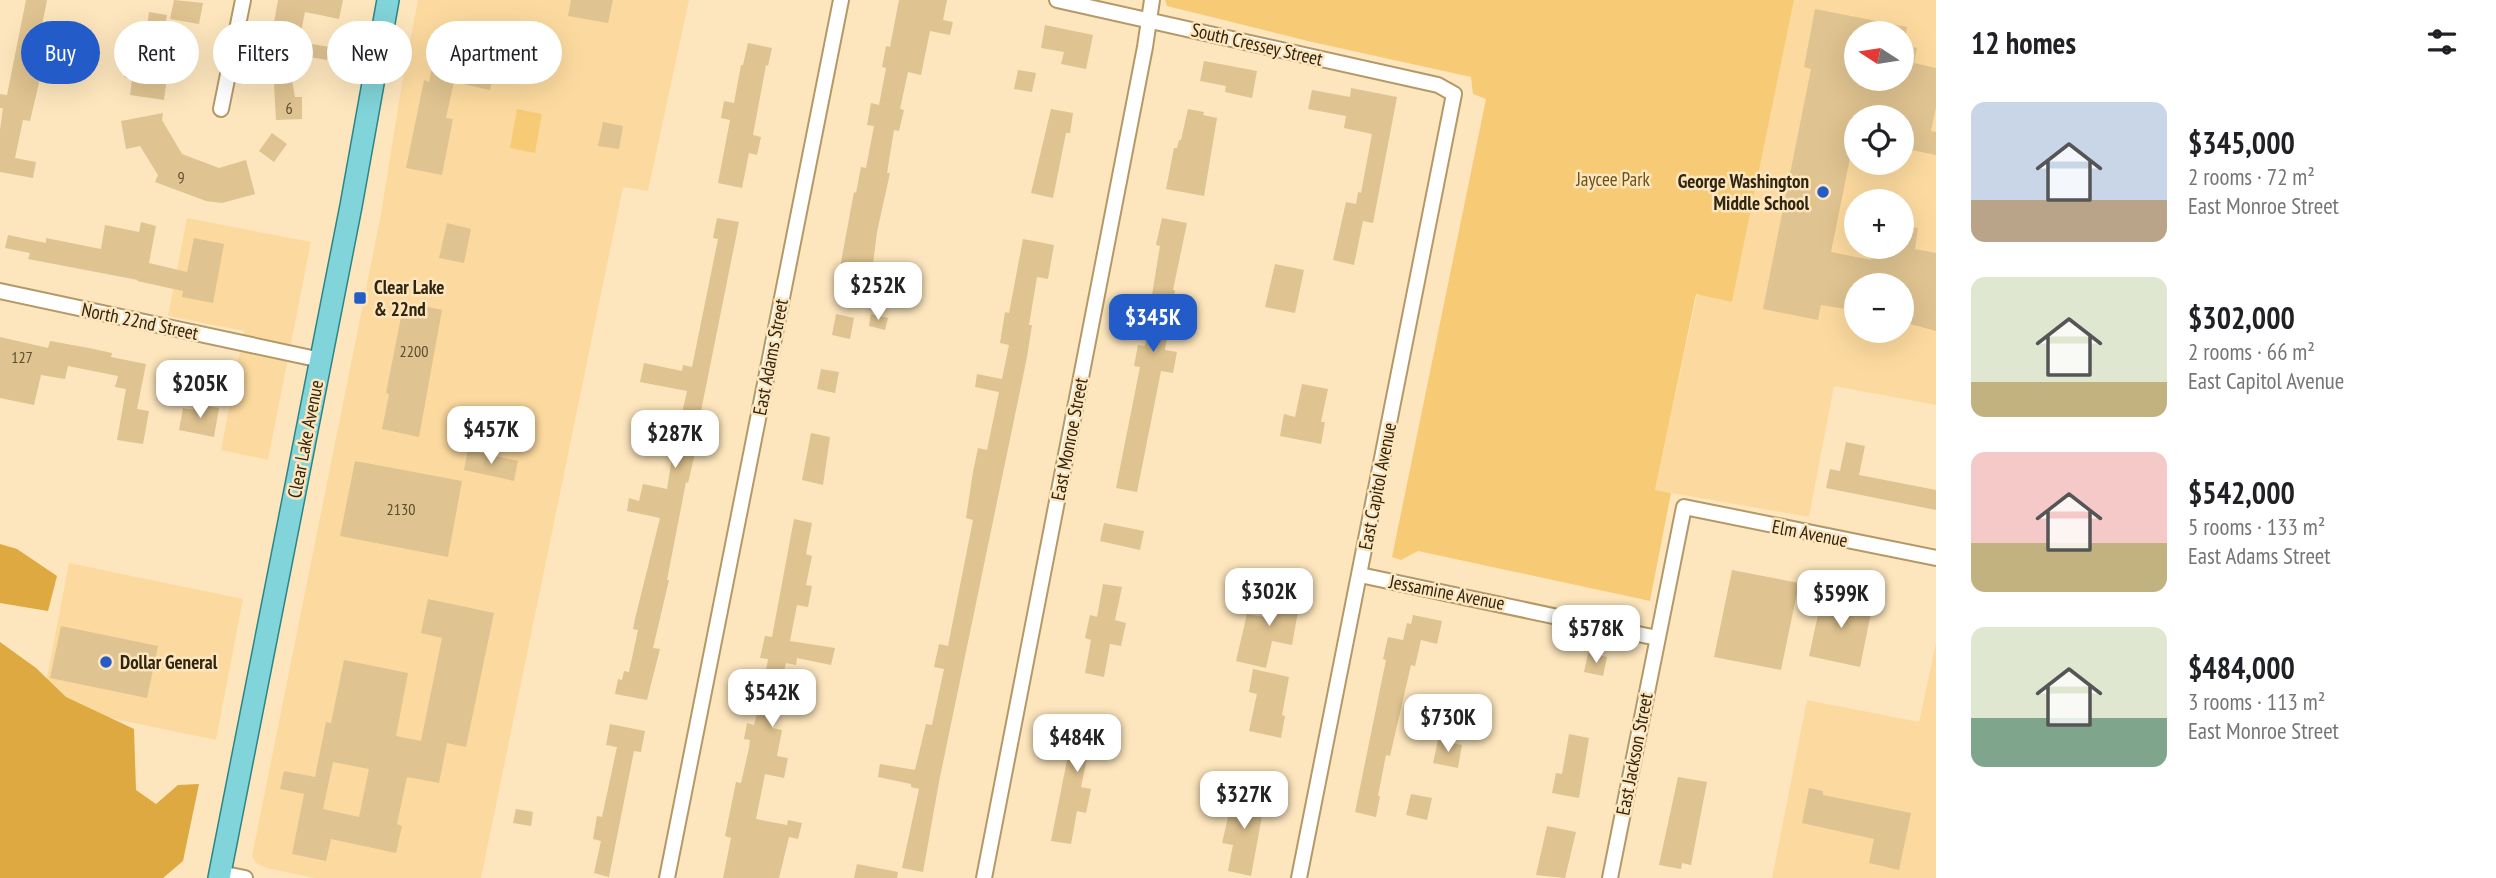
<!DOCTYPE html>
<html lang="en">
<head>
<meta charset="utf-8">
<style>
  :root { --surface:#fff; --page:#f2f2f2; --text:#202124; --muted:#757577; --accent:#235cc9 }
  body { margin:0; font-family:"PT Sans Narrow",sans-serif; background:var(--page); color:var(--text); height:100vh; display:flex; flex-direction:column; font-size:26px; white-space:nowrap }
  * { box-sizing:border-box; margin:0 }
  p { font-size:23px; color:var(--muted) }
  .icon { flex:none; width:38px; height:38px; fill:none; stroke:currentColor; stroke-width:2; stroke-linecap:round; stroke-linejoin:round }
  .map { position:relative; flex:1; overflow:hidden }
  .sheet { display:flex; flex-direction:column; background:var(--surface); width:560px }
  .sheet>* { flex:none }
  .guide { position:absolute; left:21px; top:21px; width:665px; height:63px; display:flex; gap:14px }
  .needle { width:46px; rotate:282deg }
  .buttons { position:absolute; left:1844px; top:21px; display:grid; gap:14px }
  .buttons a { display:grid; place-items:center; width:70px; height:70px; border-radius:50%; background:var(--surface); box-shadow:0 7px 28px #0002; font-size:35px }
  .price { position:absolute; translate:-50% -60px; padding:0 16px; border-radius:14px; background:#fff; color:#222; font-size:23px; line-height:46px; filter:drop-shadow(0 2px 4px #0008) }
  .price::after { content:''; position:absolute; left:50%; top:42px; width:21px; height:16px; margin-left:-10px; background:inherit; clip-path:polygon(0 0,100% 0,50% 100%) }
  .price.active { background:var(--accent); color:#fff }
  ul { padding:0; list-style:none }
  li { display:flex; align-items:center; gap:21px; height:175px; padding:0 35px }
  li span { display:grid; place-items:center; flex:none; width:196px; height:140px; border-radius:14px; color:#555 }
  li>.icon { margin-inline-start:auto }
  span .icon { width:84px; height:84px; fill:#fffc; stroke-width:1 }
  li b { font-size:30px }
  h2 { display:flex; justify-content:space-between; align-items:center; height:84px; padding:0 35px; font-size:30px }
  .chip { padding:0 24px; border-radius:32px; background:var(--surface); box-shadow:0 7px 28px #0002; font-size:24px; line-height:63px }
  .chip.active { background:var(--accent); color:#fff }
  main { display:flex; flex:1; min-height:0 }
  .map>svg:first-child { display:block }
  .built { fill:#fcda9f; fill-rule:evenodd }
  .green { fill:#f7ca76 }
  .forest { fill:#dda940 }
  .building { fill:#dfc390; fill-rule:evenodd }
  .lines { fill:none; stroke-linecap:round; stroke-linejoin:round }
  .street-casing { stroke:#b49967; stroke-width:18 }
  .primary-casing { stroke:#2e8483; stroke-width:24 }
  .street { stroke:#fff; stroke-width:14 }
  .primary { stroke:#81d4d9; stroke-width:21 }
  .poi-dot { fill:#235cc9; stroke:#fde6bd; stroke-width:2.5 }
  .labels { text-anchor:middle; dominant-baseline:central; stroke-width:5; stroke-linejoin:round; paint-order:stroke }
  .number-label { font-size:16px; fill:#5c4c31 }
  .street-label { font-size:19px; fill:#302511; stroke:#fde6bd }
  .park-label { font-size:19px; fill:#6b501a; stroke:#fde6bd }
  .poi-label { font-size:19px; font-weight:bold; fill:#302511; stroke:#fde6bd; text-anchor:start }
</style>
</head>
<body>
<main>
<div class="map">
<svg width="1936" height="878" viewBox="0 0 1936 878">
  <rect width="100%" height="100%" fill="#fde6bd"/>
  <g class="built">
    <path d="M418 0H689L648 191 623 187 481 878H314L266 868 256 863 252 856 381 214 402 83Z"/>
    <path d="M1794 0H1936V405L1834 386 1809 517 1655 490 1697 294 1732 302ZM1857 33H1902V79H1857ZM1857 117H1902V163H1857ZM1857 201H1902V247H1857ZM1857 285H1902V331H1857Z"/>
    <path d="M187 218 311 242 268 460 221 450 244 331 168 316Z"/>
    <path d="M69 563 243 599 216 740 42 704Z"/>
    <path d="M1936 643V878H1772L1807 700 1919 722Z"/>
  </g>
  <g class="green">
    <path d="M1165 0H1794L1732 302 1696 294 1655 490 1671 493 1650 601 1418 551 1401 560 1392 557 1486 99 1473 94 1471 77 1312 42 1167 6Z"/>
    <path d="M517 109 542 114 535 153 510 148Z"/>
  </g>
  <g class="forest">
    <path d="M0 544 17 549 57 576 48 611 0 603Z"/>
    <path d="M0 642 36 668 66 697 134 729 136 790 156 804 178 785 199 784 183 861 163 878H0Z"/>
  </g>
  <g class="building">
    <path d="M26 0H47L34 65 43 67 38 87 30 121 23 120 15 158 36 162 33 178 0 172V130L3 108H0V94L7 95Z"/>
    <path d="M174 0 203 3 199 24 170 19Z"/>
    <path d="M278 0H343L339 19 305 12 299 42 330 47 327 60 287 53 295 97H302V119L276 120 274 84H271L267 62Z"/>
    <path d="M571 0H613L608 23 568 16Z"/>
    <path d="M899 0H947L943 20 953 22 950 35 930 31 921 75 908 72 900 109 904 110 899 131 894 130 887 173H890L877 232 871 280 839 273 854 192 856 193 861 167 866 168 874 126 867 125 871 103 879 105 886 68 882 67 886 46 890 47Z"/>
    <path d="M1815 9 1907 27 1906 33H1857V79H1902V45L1917 48 1914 63 1936 68V107L1931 131 1936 132V155L1902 148V117H1857V139L1854 138 1831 252 1871 260 1874 247H1902V225L1918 228 1915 249 1936 253V331L1903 322 1906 310 1902 309V285H1857V311L1821 305 1818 320 1763 309 1811 69 1804 67Z"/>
    <path d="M149 12 167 15 162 46 163 44 189 55 180 76 168 70 164 100 130 95 132 80 124 77 128 65 150 74 161 47 133 41 137 25 147 27Z"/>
    <path d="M482 23 503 27 490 90 454 82 446 118 453 119 442 175 406 168 424 80 429 82 439 35 451 38 453 28 480 34Z"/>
    <path d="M1045 25 1093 35 1086 69 1061 64 1064 52 1041 48Z"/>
    <path d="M748 43 772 48 768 66 766 65 753 135 761 137 757 155 749 153 742 188 718 183 730 120 721 118 724 101 734 103 741 65H743Z"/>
    <path d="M1204 61 1257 71 1252 98 1225 92 1226 86 1200 81Z"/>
    <path d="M1018 70 1036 73 1032 92 1014 89Z"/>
    <path d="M1351 88 1397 97 1373 223 1363 221 1354 265 1333 260 1346 202 1356 204 1358 192 1361 193 1372 134 1344 128 1346 116 1308 109 1312 90 1350 97Z"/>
    <path d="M1051 109 1073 113 1070 133H1066L1053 198 1031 193Z"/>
    <path d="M1188 109 1204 112 1203 115 1217 118 1204 196 1166 189 1174 148H1177L1179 140H1181Z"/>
    <path d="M163 113 162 120 182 154 219 168 246 160 255 194 222 203 206 201 155 182 158 175 140 146 126 149 121 121Z"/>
    <path d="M603 122 623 126 619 149 598 146Z"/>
    <path d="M272 133 287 144 274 162 259 151Z"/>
    <path d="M717 218 739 222 697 431H699L695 453 688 483 686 482 667 580H669L653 648 660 649 647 700 615 694 618 679 622 680 624 671 629 672 638 630 633 629 635 619 660 518 627 511 629 498 639 501 643 484 667 489 677 427H679L687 391 640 382 644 363 682 371 683 365 692 367 718 239 713 238Z"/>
    <path d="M1162 218 1187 223 1173 290H1175L1165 350 1177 352 1173 373 1161 371 1137 492 1116 488 1140 367 1134 366 1138 345 1145 346 1152 308 1150 307 1160 246 1156 245Z"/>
    <path d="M141 222 156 226 149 263 187 272 194 238 224 244 213 303 182 297 183 291 137 281 138 280 28 259 30 253 5 248 8 235 46 243V238L101 249 105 225 139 232Z"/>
    <path d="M447 223 471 229 464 263 439 258Z"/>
    <path d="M1023 239 1054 245 1048 279 1037 277 1029 325H1032L1027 357 939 782 923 872 902 868 919 789 911 787V784L878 777 880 764 915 770 926 724 932 725 944 669 934 667 939 644 948 646 973 520 966 518 973 472 978 448 987 450 999 392 975 387 977 374 1002 379 1009 345 1000 343 1005 312 1009 313Z"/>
    <path d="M1275 264 1304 270 1295 313 1265 307Z"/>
    <path d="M404 302 442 310 419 437 382 429 389 394 386 393Z"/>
    <path d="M836 314 854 318 850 339 832 335Z"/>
    <path d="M871 314 888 318 885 330 869 326Z"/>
    <path d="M0 337 48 348 50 341 89 348 112 353 111 357 146 364 137 409 149 411 143 444 117 440 126 389 115 387 118 376 68 366 65 379 41 375 34 405 0 398Z"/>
    <path d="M821 369 839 372 835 393 817 389Z"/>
    <path d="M1302 384 1328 389 1321 422H1325L1321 444 1280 436 1284 414 1295 417Z"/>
    <path d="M194 403 219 408 214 437 179 430 183 408 193 410Z"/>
    <path d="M811 433 830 437 823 485 802 480Z"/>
    <path d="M1846 442 1865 446 1859 475 1936 490V510L1826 488 1830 469 1840 471Z"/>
    <path d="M468 450 518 461 514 481 464 470Z"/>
    <path d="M355 461 462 481 448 557 340 536Z"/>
    <path d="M794 519 812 523 806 554 812 556 806 585 812 586 808 607 797 605 790 641 835 648 831 665 797 658 796 665 786 663 772 728 782 730 777 756 788 758 784 778 765 774 756 819 787 825 788 820 802 823 798 839 789 837 779 878H723L731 838 725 836 736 782 741 783 749 748 750 740 744 739 747 723 754 725 761 698 768 659 760 658 765 636 772 637Z"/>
    <path d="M1104 523 1144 531 1140 550 1100 541Z"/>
    <path d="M1732 570 1799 583 1781 670 1714 657Z"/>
    <path d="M1103 584 1122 587 1115 620 1126 623 1121 646 1110 644 1104 677 1085 673 1091 640 1085 638 1090 615 1097 617Z"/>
    <path d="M1271 588 1301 595 1292 645 1272 641 1266 668 1236 661 1247 614 1265 617Z"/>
    <path d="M1823 592 1873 603 1860 667 1809 656Z"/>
    <path d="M428 599 494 613 466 747 447 743 439 783 407 777 397 824 402 826 396 853 331 839 326 861 292 854 304 794 280 789 284 771 315 777 326 722 331 723 344 660 408 673 396 736 421 741 442 638 421 633ZM333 762 369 769 359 817 323 809Z"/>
    <path d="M1413 615 1442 621 1437 644 1421 640 1415 666 1411 665 1390 756 1386 755 1378 796H1380L1376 817 1355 812 1386 660 1383 659 1388 637 1403 640 1407 623 1411 624Z"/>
    <path d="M61 626 158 646 147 698 50 678Z"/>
    <path d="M1588 653 1607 657 1603 676 1584 672Z"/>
    <path d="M1253 669 1289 677 1282 715 1285 716 1281 738 1249 731 1257 694 1249 692Z"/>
    <path d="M1069 716 1113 725 1108 748 1090 744 1081 787 1091 789 1086 813 1077 811 1071 844 1051 841 1071 740 1065 739Z"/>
    <path d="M610 724 645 731 641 752 634 751 609 877 594 873 601 841 593 839 597 816 602 817 617 747 606 745Z"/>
    <path d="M1569 734 1589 738 1579 798 1552 793 1556 773 1562 774Z"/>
    <path d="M1438 740 1462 745 1458 768 1433 763Z"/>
    <path d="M1678 777 1707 782 1691 865 1682 863 1681 869 1659 865Z"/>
    <path d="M1809 788 1823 791V795L1911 813 1899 870 1869 863 1874 839 1802 823Z"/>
    <path d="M1245 790 1266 794 1251 876 1228 871 1233 845 1222 843 1233 796 1243 798Z"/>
    <path d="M1411 794 1432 798 1427 820 1406 815Z"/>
    <path d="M516 809 533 812 531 826 513 823Z"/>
    <path d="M1547 826 1576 832 1565 878 1536 875Z"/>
    <path d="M857 864 898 872 897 878H854Z"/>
  </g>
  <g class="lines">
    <g class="street-casing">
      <g id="street">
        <path d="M1057 0 1438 85 1454 94 1299 878"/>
        <path d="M221 109 243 0"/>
        <path d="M0 291 321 360"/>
        <path d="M1360 575 1657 638"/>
        <path d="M220 873 245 878"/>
        <path d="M667 878 841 0"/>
        <path d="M984 878 1145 47 1152 0"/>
        <path d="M1610 878 1684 507 1936 558"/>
      </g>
    </g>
    <g class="primary-casing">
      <path id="primary" d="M219 878 351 206 388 0"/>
    </g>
    <use href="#street" class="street"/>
    <use href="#primary" class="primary"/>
  </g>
  <g class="poi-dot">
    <circle cx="1823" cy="192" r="7"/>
    <rect x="353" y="291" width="14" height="14" rx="3.5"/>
    <circle cx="106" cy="662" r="7"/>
  </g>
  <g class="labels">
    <g class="number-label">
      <text x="289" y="108">6</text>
      <text x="181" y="177">9</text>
      <text x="414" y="351">2200</text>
      <text x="22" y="357">127</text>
      <text x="401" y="509">2130</text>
    </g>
    <g class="street-label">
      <text transform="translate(1257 44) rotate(13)">South Cressey Street</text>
      <text transform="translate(140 321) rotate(12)">North 22nd Street</text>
      <text transform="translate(770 357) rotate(-79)">East Adams Street</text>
      <text transform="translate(305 439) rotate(-79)">Clear Lake Avenue</text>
      <text transform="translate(1069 439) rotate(-79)">East Monroe Street</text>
      <text transform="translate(1377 486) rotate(-79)">East Capitol Avenue</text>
      <text transform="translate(1810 533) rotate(11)">Elm Avenue</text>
      <text transform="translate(1447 592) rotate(11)">Jessamine Avenue</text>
      <text transform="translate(1634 754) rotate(-79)">East Jackson Street</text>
    </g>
    <g class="park-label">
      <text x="1613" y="179">Jaycee Park</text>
    </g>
    <g class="poi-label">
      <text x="1809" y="181" text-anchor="end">George Washington<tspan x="1809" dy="22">Middle School</tspan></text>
      <text x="374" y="287">Clear Lake<tspan x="374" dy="22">&amp; 22nd</tspan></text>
      <text x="120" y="662">Dollar General</text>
    </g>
  </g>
</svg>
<div class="buttons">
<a><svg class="needle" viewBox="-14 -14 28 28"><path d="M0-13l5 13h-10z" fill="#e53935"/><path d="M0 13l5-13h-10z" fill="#757577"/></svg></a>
<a><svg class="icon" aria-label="locate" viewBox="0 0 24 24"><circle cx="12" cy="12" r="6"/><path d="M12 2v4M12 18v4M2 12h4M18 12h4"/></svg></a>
<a>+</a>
<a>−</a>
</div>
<b class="price" style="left:878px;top:322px">$252K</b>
<b class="price active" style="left:1153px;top:354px">$345K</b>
<b class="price" style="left:200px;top:420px">$205K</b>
<b class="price" style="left:491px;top:466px">$457K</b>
<b class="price" style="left:675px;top:470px">$287K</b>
<b class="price" style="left:1269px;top:628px">$302K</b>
<b class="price" style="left:1841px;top:630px">$599K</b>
<b class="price" style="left:1596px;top:665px">$578K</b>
<b class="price" style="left:772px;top:729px">$542K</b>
<b class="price" style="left:1448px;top:754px">$730K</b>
<b class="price" style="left:1077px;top:774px">$484K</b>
<b class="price" style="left:1244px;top:831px">$327K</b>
<div class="guide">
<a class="chip active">Buy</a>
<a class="chip">Rent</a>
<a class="chip">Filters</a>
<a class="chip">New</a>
<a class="chip">Apartment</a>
</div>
</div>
<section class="sheet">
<h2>12 homes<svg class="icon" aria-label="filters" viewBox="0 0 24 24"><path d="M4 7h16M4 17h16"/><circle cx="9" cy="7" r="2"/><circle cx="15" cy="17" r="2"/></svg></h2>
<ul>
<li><span style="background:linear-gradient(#c9d6e8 70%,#b9a48a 0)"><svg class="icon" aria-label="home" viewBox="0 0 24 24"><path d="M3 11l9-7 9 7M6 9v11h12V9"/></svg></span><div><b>$345,000</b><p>2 rooms · 72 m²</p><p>East Monroe Street</p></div></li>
<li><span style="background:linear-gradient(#dfe7d0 75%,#c2b280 0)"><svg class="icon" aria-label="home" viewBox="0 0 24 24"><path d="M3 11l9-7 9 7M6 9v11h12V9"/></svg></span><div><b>$302,000</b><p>2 rooms · 66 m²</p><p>East Capitol Avenue</p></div></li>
<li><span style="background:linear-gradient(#f6c9c9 65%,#c2b280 0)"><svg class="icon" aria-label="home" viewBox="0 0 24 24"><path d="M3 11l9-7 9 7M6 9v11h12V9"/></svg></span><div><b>$542,000</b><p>5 rooms · 133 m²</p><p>East Adams Street</p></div></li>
<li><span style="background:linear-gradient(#dfe7d0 65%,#7fa58c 0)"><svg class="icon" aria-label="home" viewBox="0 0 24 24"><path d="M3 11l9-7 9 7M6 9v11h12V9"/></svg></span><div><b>$484,000</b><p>3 rooms · 113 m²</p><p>East Monroe Street</p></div></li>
</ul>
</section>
</main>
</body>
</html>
